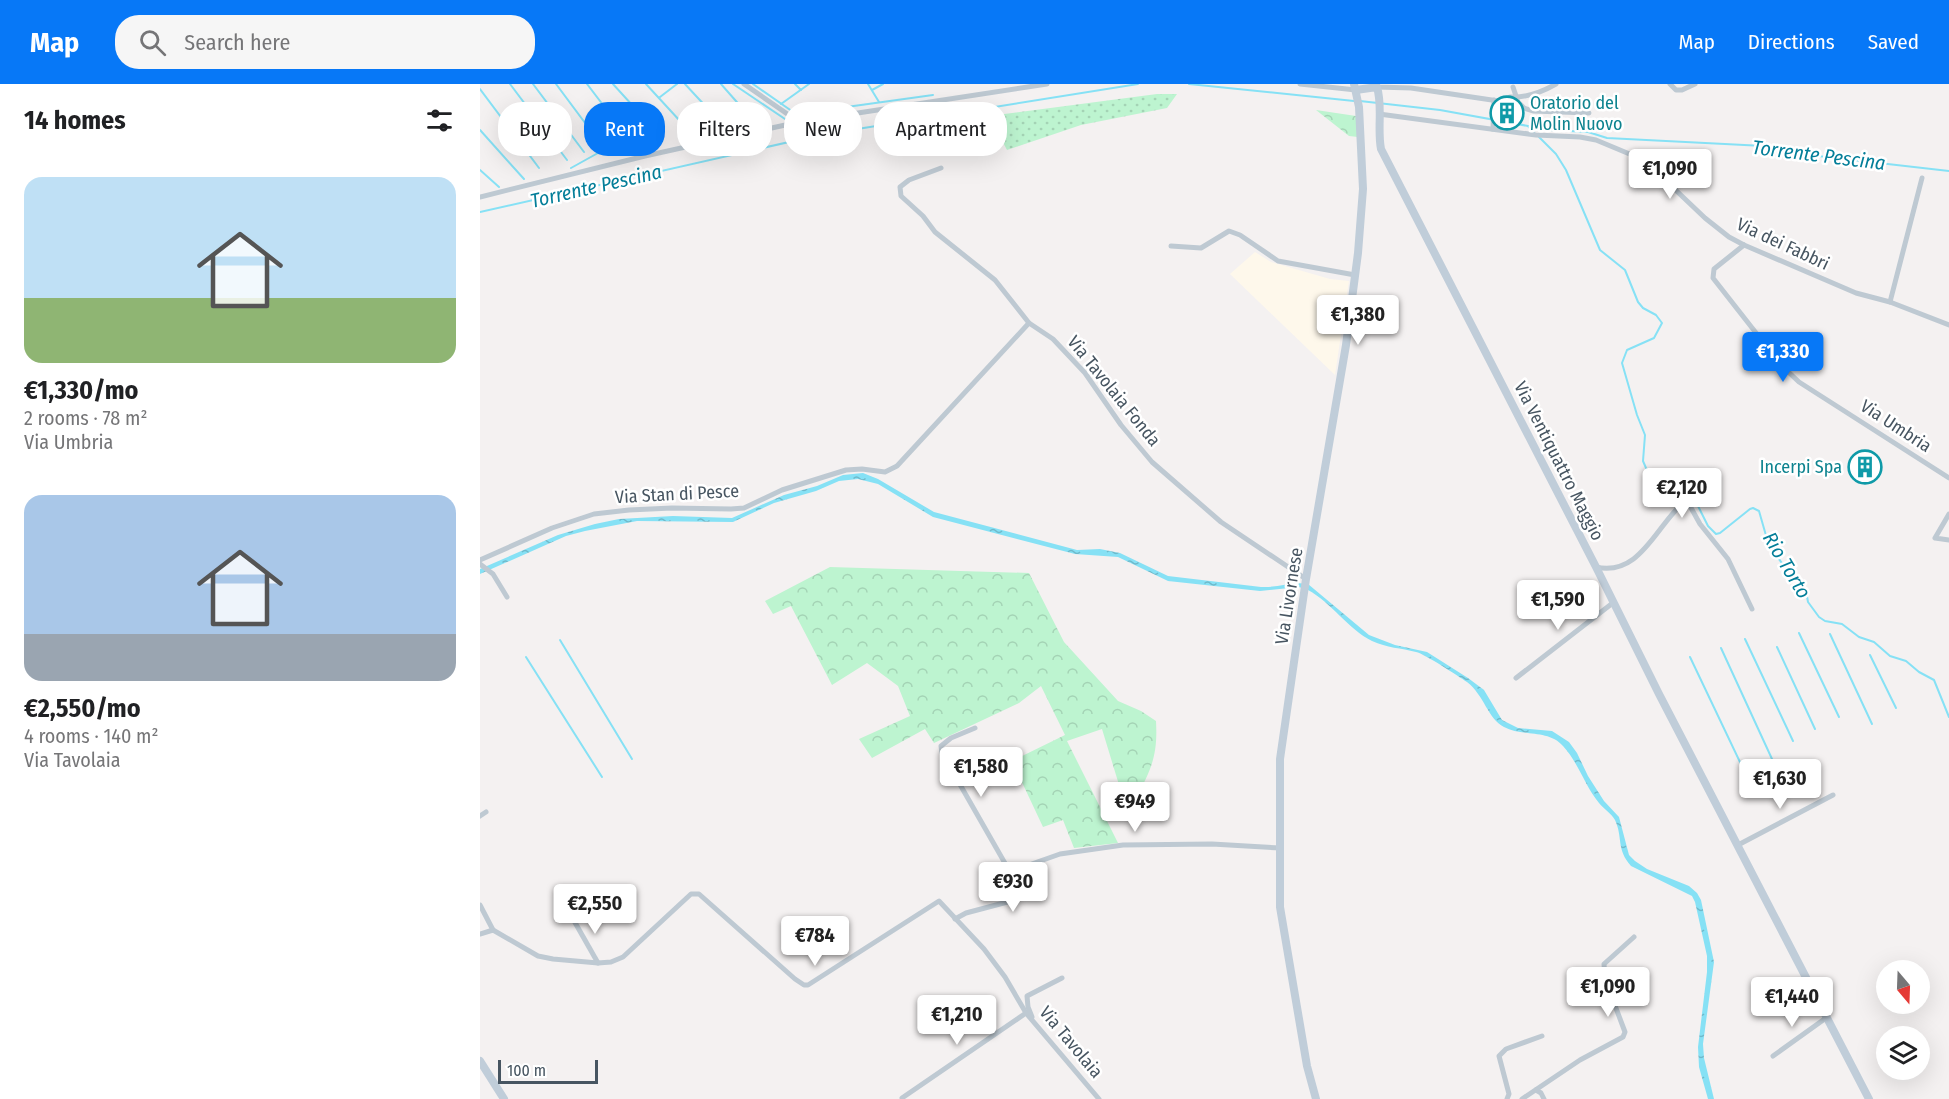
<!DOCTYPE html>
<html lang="en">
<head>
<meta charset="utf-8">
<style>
  :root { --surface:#fff; --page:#f6f6f6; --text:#202124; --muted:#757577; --accent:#0778f7 }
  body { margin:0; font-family:"Fira Sans Condensed",sans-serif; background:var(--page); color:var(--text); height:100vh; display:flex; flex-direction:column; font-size:22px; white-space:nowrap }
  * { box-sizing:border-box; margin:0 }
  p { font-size:20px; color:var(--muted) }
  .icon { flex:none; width:33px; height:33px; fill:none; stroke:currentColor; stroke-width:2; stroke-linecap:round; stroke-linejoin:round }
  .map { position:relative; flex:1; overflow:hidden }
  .sheet { display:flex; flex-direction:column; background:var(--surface); width:480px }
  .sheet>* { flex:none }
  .banner { position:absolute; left:18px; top:18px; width:570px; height:54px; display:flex; gap:12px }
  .needle { width:39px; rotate:161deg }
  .fabs { position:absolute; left:1396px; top:876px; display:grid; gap:12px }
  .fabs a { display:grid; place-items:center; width:54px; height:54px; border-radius:50%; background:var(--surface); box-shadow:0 6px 24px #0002; font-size:30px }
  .scale { position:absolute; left:18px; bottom:15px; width:100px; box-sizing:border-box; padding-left:6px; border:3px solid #475561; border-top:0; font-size:16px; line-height:21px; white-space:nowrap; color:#475561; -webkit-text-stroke:4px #fff; paint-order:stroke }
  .price { position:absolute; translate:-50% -51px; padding:0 14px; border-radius:6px; background:#fff; color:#222; font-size:20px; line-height:39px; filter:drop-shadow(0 2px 3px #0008) }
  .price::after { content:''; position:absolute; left:50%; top:36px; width:18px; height:14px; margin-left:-9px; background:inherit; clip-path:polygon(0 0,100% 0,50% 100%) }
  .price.selected { background:var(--accent); color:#fff }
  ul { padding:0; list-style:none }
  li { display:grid; align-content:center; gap:12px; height:318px; padding:0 24px }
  li span { display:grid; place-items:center; height:186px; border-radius:18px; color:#555 }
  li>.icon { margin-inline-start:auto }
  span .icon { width:108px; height:108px; fill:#fffc; stroke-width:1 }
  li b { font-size:26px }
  h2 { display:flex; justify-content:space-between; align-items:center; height:72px; padding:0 24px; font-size:26px }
  .pill { padding:0 21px; border-radius:24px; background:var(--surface); box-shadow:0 6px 24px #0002; font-size:21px; line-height:54px }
  .pill.selected { background:var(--accent); color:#fff }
  header { display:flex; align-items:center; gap:36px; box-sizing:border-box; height:84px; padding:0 30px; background:var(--accent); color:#fff }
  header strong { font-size:28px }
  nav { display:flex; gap:33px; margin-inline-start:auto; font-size:21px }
  .search { width:420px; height:54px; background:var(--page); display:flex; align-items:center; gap:15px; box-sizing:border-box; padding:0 21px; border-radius:24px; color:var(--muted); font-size:22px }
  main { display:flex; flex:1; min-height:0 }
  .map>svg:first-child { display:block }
  .commercial { fill:#fef8eb }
  .grass { fill:url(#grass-dots) }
  .forest { fill:url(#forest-crowns) }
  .water { fill:url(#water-ripples) }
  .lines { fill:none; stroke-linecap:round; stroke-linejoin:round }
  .stream { stroke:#86e1f5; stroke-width:2 }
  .street { stroke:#bec9d2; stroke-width:5 }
  .secondary { stroke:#c0cdd9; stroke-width:8 }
  .labels { text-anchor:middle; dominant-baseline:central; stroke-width:5; stroke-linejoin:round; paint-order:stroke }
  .culture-label { font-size:18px; fill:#0d838f; stroke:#fff; text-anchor:start }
  .street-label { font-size:18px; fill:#475561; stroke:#fff }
  .water-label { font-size:20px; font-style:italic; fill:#037e99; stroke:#fff }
</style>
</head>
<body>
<header>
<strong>Map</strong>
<div class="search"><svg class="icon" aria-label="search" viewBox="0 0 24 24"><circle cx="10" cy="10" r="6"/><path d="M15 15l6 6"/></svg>Search here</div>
<nav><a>Map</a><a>Directions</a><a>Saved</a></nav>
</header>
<main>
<section class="sheet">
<h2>14 homes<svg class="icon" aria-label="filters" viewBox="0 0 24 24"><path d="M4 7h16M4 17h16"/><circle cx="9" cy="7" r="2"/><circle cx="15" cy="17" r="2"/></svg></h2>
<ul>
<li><span style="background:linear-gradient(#bfe0f5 65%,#8fb573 0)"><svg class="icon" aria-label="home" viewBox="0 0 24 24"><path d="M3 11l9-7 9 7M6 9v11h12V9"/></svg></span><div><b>€1,330/mo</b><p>2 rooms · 78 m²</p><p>Via Umbria</p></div></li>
<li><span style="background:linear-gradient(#a9c7e8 75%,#9aa5b1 0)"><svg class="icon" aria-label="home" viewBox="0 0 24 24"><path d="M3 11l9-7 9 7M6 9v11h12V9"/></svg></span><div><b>€2,550/mo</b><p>4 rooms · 140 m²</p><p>Via Tavolaia</p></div></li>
</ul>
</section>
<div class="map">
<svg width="1469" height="1015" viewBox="0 0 1469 1015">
  <defs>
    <pattern id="grass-dots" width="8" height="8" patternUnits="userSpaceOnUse" patternTransform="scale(1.5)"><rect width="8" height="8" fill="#bdf4d0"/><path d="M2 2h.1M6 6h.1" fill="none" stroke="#a4d3b5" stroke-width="1.8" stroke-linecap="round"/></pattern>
    <pattern id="forest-crowns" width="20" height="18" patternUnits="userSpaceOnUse" patternTransform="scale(1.5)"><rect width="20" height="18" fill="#bdf4d0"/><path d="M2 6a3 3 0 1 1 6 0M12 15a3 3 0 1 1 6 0" fill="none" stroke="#a4d3b5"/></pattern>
    <pattern id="water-ripples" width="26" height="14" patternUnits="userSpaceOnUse" patternTransform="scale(1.5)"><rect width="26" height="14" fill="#86e1f5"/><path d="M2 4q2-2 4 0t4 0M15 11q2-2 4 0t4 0" fill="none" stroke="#6fb9ca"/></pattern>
  </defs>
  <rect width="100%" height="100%" fill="#f4f1f1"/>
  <path class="commercial" d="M775 168 791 178 850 195 869 197 855 291 750 190Z"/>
  <path class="grass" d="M677 10H697L687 24 601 41 527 66 509 32Z"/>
  <g class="forest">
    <path d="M836 26 876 32 878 53 869 52Z"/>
    <path d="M350 483 549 489 584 558 638 617 661 627 676 637C678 672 671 686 655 716L643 714 622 645 587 657 638 759 594 764 583 736 563 743 532 677 585 651 561 602 539 619 454 659 445 645 392 674 379 655 430 632 418 602 387 579 352 601 311 522 293 530 285 517Z"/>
  </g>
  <path class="water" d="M383 389 398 395 454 428 597 466 620 465 640 469 688 492 781 503C797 504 812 497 828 500L889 551 915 561 947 568 988 594 1004 606 1022 636 1038 644 1072 647 1089 658 1097 669 1108 692 1124 717 1139 733 1149 771 1155 777 1167 785 1209 802 1217 809 1221 816 1234 878 1223 960 1224 974 1234 1015H1228L1219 983 1218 963 1227 888V872L1215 818 1212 812 1151 782C1136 765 1143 753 1135 736 1131 729 1124 725 1119 719 1105 702 1098 678 1083 662 1068 645 1042 653 1024 643 1008 635 1004 611 987 598 978 592 945 570 936 568 921 564 907 564 892 557 868 545 852 519 828 506L819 503 780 507 688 497 638 473 595 470 453 433 398 400 378 395 359 397 336 407 294 419 253 438 157 437 105 447 86 452 0 490V485L78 451 115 440 139 435 193 432 252 434 304 411 337 402 363 391Z"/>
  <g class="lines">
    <g class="stream">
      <path d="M30 0 87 76"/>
      <path d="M53 0 104 68"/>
      <path d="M76 0 120 59"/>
      <path d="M133 0 183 55"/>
      <path d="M166 0 212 50"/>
      <path d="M205 0 242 40"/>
      <path d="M241 0 263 25"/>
      <path d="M253 0 305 35"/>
      <path d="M273 0 316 30 453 11"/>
      <path d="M315 0 321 6"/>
      <path d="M388 0 399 18"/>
      <path d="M709 0 874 17"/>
      <path d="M0 5 59 84"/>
      <path d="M392 6 403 0"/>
      <path d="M180 13 197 0"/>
      <path d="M880 17 960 26 1070 46 1108 48 1127 54 1284 62 1329 71 1469 87"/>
      <path d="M301 20 329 0"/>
      <path d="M1048 42 1054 49"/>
      <path d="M0 46 44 95"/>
      <path d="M1059 53 1076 70 1086 86 1120 166 1145 186 1158 218 1163 224 1176 231 1182 239 1174 254 1147 266 1142 279 1157 331 1165 351 1163 377 1166 384 1179 404 1185 409 1193 411 1207 412 1215 416 1228 442 1236 450 1240 449 1270 425 1273 424 1279 427 1287 455 1293 467 1310 490 1326 507 1328 518 1339 533 1345 537 1362 540 1379 553 1394 558 1410 572 1426 577 1439 588 1454 596 1469 633"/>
      <path d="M91 84 145 54 133 34 107 0"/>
      <path d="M0 86 19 103"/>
      <path d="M0 128 340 51 658 0"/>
      <path d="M1319 549 1359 633"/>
      <path d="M1350 550 1392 640"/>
      <path d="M1265 555 1313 657"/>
      <path d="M80 556 152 675"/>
      <path d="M1297 563 1335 645"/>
      <path d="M1241 564 1292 675"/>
      <path d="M1390 571 1416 624"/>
      <path d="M46 573 122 693"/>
      <path d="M1210 573 1269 697"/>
    </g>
    <g class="street">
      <path d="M264 0 319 38"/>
      <path d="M820 0 876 6"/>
      <path d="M1190 0 1196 6H1202L1215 0"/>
      <path d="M895 1 897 3 931 4 1032 19 1037 18V15L1033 3"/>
      <path d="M1030 13C1047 14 1062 8 1076 0"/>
      <path d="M1037 17 1044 24 1053 27 1109 29"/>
      <path d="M899 30 1056 51 1100 53 1116 56 1164 76 1225 134 1249 153 1264 161 1376 209 1410 218 1469 241"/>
      <path d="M1013 45 1014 16"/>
      <path d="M461 84 429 96 420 103 421 112 443 132 455 148 515 196 549 239 573 255 605 289 641 341 672 378 741 438 826 495"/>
      <path d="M0 113 165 72 319 38 567 0"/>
      <path d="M1264 161 1234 185 1233 194 1302 282 1319 298 1469 394"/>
      <path d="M691 162 721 164 749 147 760 151 798 177 875 191"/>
      <path d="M1410 218 1442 94"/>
      <path d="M1469 430 1455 454 1469 456"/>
      <path d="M0 476 72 444 114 430 149 426 192 424 251 425 264 424 302 406 366 386 382 385 405 388 417 382 549 239"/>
      <path d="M0 480 13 490 27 513"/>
      <path d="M1116 483C1160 493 1176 442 1203 419L1210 422 1220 440 1248 475 1272 525"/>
      <path d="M1036 594 1134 518"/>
      <path d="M0 732 6 728"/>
      <path d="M1258 761 1353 711"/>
      <path d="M532 793 535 786 580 770 643 761 732 760 800 764"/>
      <path d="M0 821 13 846"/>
      <path d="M93 835 118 879"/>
      <path d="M475 835 486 829 535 816 540 811 538 802 462 669 461 662 471 654 495 644"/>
      <path d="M0 850 13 846 58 872 73 875 118 879 131 878 143 873 211 810H219L315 895 324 901H328L459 817 504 865 525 893 546 929 619 1015"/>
      <path d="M552 933 548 923 547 912 582 894"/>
      <path d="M1293 972 1346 934"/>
      <path d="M1056 1006 1061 1009 1064 1015"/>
      <path d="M422 1014 546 929"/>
      <path d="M1027 1015 1029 1010 1019 972 1026 965 1062 952"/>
      <path d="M1042 1015 1100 976 1143 953 1145 948 1125 895 1124 880 1154 853"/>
    </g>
    <g class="secondary">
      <path d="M876 6 897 3C903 23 897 44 901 65L1116 483 1179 610 1389 1015"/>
      <path d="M0 977 24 1015"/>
      <path d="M836 1015 827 982 800 823V675L826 495 866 261 878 169 883 105 879 23 874 0"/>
    </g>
  </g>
  <defs>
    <g id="building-ring" transform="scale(1.725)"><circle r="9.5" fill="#fff" stroke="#0f9aa8" stroke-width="1.5"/><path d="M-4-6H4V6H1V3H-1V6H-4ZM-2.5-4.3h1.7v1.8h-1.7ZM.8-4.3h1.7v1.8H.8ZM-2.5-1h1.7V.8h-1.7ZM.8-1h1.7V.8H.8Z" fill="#0f9aa8"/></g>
  </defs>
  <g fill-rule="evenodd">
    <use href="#building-ring" x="1027" y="29"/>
    <use href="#building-ring" x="1385" y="383"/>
  </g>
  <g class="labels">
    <g class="culture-label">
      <text x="1050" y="19">Oratorio del<tspan x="1050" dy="21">Molin Nuovo</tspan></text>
      <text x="1362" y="383" text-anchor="end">Incerpi Spa</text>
    </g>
    <g class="street-label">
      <text transform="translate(1303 160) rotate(25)">Via dei Fabbri</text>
      <text transform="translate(634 307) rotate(51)">Via Tavolaia Fonda</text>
      <text transform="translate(1416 342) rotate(33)">Via Umbria</text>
      <text transform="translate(1079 377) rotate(63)">Via Ventiquattro Maggio</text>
      <text transform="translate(197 410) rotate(-3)">Via Stan di Pesce</text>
      <text transform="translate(809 512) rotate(-81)">Via Livornese</text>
      <text transform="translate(591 958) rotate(50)">Via Tavolaia</text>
    </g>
    <g class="water-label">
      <text transform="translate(1339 71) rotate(7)">Torrente Pescina</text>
      <text transform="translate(116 102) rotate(-13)">Torrente Pescina</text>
      <text transform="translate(1307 481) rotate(59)">Rio Torto</text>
    </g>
  </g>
</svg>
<div class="fabs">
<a><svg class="needle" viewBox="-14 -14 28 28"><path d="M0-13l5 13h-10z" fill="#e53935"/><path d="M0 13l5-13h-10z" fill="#757577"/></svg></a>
<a><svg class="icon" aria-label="layers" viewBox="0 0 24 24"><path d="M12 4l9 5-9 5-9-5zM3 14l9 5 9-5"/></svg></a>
</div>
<div class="scale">100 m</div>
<b class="price" style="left:1190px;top:116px">€1,090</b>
<b class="price" style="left:878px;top:262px">€1,380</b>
<b class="price selected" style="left:1303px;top:299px">€1,330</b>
<b class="price" style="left:1202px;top:435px">€2,120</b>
<b class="price" style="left:1078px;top:547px">€1,590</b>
<b class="price" style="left:501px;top:714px">€1,580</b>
<b class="price" style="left:1300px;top:726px">€1,630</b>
<b class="price" style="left:655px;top:749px">€949</b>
<b class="price" style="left:533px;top:829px">€930</b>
<b class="price" style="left:115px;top:851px">€2,550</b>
<b class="price" style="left:335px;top:883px">€784</b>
<b class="price" style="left:1128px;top:934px">€1,090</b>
<b class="price" style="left:1312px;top:944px">€1,440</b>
<b class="price" style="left:477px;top:962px">€1,210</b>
<div class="banner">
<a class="pill">Buy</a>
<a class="pill selected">Rent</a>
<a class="pill">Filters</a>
<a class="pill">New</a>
<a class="pill">Apartment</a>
</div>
</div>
</main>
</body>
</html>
